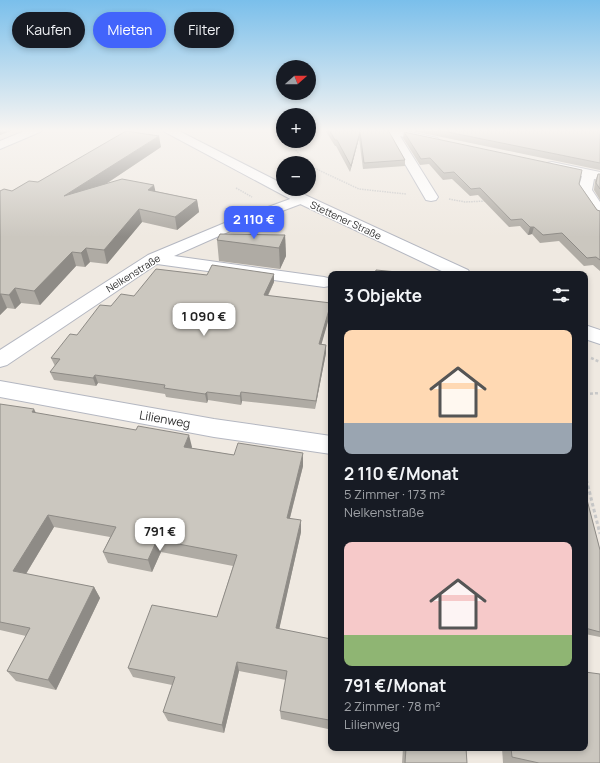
<!DOCTYPE html>
<html lang="de">
<head>
<meta charset="utf-8">
<style>
  :root { --surface:#171b24; --page:#242831; --text:#f1f3f6; --muted:#9ea1a6; --accent:#4264fb }
  body { margin:0; font-family:Manrope,sans-serif; background:var(--page); color:var(--text); height:100vh; display:flex; flex-direction:column; font-size:15px; white-space:nowrap }
  * { box-sizing:border-box; margin:0 }
  p { font-size:13px; color:var(--muted) }
  .icon { flex:none; width:22px; height:22px; fill:none; stroke:currentColor; stroke-width:2; stroke-linecap:round; stroke-linejoin:round }
  .map { position:relative; flex:1; overflow:hidden }
  .drawer { position:absolute; left:328px; top:271px; width:260px; height:480px; display:flex; flex-direction:column; background:var(--surface); border-radius:8px; box-shadow:0 2px 6px #0003 }
  .drawer>* { flex:none }
  .top-card { position:absolute; left:12px; top:12px; width:256px; height:36px; display:flex; gap:8px }
  .needle { width:26px; rotate:69deg }
  .fabs { position:absolute; left:276px; top:60px; display:grid; gap:8px }
  .fabs a { display:grid; place-items:center; width:40px; height:40px; border-radius:50%; background:var(--surface); box-shadow:0 2px 6px #0003; font-size:20px }
  .price { position:absolute; translate:-50% -34px; padding:0 9px; border-radius:8px; background:#fff; color:#222; font-size:13px; line-height:26px; filter:drop-shadow(0 1px 2px #0008) }
  .price::after { content:''; position:absolute; left:50%; top:24px; width:12px; height:9px; margin-left:-6px; background:inherit; clip-path:polygon(0 0,100% 0,50% 100%) }
  .price.on { background:var(--accent); color:#fff }
  ul { padding:0; list-style:none }
  li { display:grid; align-content:center; gap:8px; height:212px; padding:0 16px }
  li span { display:grid; place-items:center; height:124px; border-radius:8px; color:#555 }
  li>.icon { margin-inline-start:auto }
  span .icon { width:72px; height:72px; fill:#fffc; stroke-width:1 }
  li b { font-size:17px }
  h2 { display:flex; justify-content:space-between; align-items:center; height:48px; padding:0 16px; font-size:17px }
  .tag { padding:0 14px; border-radius:18px; background:var(--surface); box-shadow:0 2px 6px #0003; font-size:14px; line-height:36px }
  .tag.on { background:var(--accent); color:#fff }
  .map>svg:first-child { display:block }
  .lines { fill:none; stroke-linecap:round; stroke-linejoin:round }
  .minor-casing { stroke:#b4b7c1; stroke-width:2 }
  .tertiary-casing { stroke:#b4b7c1; stroke-width:2 }
  .path-far2 { stroke:#c9c9c9; stroke-width:1.5; stroke-dasharray:1.5 1; stroke-linecap:butt }
  .path-far1 { stroke:#c9c9c9; stroke-width:2.5; stroke-dasharray:3 2; stroke-linecap:butt }
  .path { stroke:#c9c9c9; stroke-width:3; stroke-dasharray:3.5 2.5; stroke-linecap:butt }
  .minor { fill:#fff; fill-rule:evenodd }
  .tertiary { fill:#fff; fill-rule:evenodd }
  .wall { fill:#afaba4 }
  .shaded-wall { fill:#8e8b86 }
  .building { fill:#cbc7bf; stroke:#8e8b86 }
  .labels { text-anchor:middle; dominant-baseline:central; stroke-width:3; stroke-linejoin:round; paint-order:stroke }
  .far-street-label { font-size:10px; fill:#2e2e2e; stroke:#fff }
  .street-label { font-size:12px; fill:#2e2e2e; stroke:#fff }
</style>
</head>
<body>
<div class="map">
<svg width="600" height="763" viewBox="0 0 600 763">
  <rect width="100%" height="100%" fill="#efe9e1"/>
  <g class="lines">
    <g class="minor-casing">
      <g id="minor">
        <path d="M27 130H42L40 132 0 149V141Z"/>
        <path d="M381 130H401L437 138 439 140 437 142 433 144 400 136 438 197 436 200 431 201 426 200 387 133Z"/>
        <path d="M552 162 600 172V180L594 179 592 190 600 202V217L595 216 578 190 582 176 547 169 546 166 547 163Z"/>
        <path d="M301 195 306 196 308 199 306 202 237 228 174 256 324 277 331 279 330 286 324 287 157 264 7 365 0 367V350L148 255 227 222Z"/>
        <path d="M0 381 214 419 331 436V454L214 437 0 397Z"/>
      </g>
    </g>
    <g class="tertiary-casing">
      <g id="tertiary">
        <path d="M164 130H177L283 184V189H292L468 270 471 274H448L296 202 165 132Z"/>
        <path d="M585 325 600 330V344L585 339Z"/>
      </g>
    </g>
    <g class="path-far2">
      <path d="M275 130 283 137"/>
      <path d="M287 141 308 163"/>
      <path d="M312 167 359 189 406 194"/>
      <path d="M236 188 252 197"/>
      <path d="M449 199 465 202 486 201"/>
    </g>
    <g class="path-far1">
      <path d="M591 358 600 362"/>
      <path d="M585 394 600 393"/>
    </g>
    <path class="path" d="M585 474 600 534"/>
    <use href="#minor" class="minor"/>
    <use href="#tertiary" class="tertiary"/>
  </g>
  <g class="wall">
    <path d="M325 130H388L405 160V166L363 169 359 138 350 172 336 146H335Z"/>
    <path d="M408 130H600V170Z"/>
    <path d="M404 132 579 184 597 210 600 211V271L593 265 584 266 559 241 540 243 532 234 528 235 520 226 509 227 478 195 470 196 452 179 443 180 429 164 420 165 403 138Z"/>
    <path d="M161 147 106 184 155 191 197 200 199 212 177 230 142 222 107 264 90 262 85 267 76 266 40 305 21 303 15 309 7 308 0 315V191H12L38 182Z"/>
    <path d="M598 174H600V200L594 190 595 181Z"/>
    <path d="M285 235 286 256 280 269 219 261 217 240Z"/>
    <path d="M207 275 274 282 268 296 331 311 321 344 326 345V353L315 409 242 401 241 405 208 400 207 403 166 397 165 394 98 383 96 386 54 380 50 372 55 366 51 358 77 335 111 306 134 296Z"/>
    <path d="M0 404 36 413 192 447 191 448 303 466 290 518 301 532 279 629 331 639V724L329 723 328 729 281 719 280 711 286 680 239 671 224 733 168 721 163 712 172 685 133 677 128 668 217 617 233 566 161 552 152 572 108 563 103 552 110 537 54 527 26 574 94 587 100 598 56 690 16 681 7 671 26 636 0 630Z"/>
    <path d="M585 492 600 550V637L585 634Z"/>
    <path d="M403 748H466L467 763H402Z"/>
    <path d="M502 748H585L600 763H503Z"/>
  </g>
  <g class="shaded-wall">
    <path d="M0 130H14L0 135Z"/>
    <path d="M360 132 359 138 350 172 351 166Z"/>
    <path d="M159 136 161 147 68 209 64 196Z"/>
    <path d="M154 185 157 198 148 190Z"/>
    <path d="M197 200 199 212 177 230 175 217Z"/>
    <path d="M139 209 142 222 107 264 104 250Z"/>
    <path d="M530 227H534L532 234 528 235Z"/>
    <path d="M285 235 286 256 280 269 279 248Z"/>
    <path d="M86 248 90 262 85 267 81 253Z"/>
    <path d="M72 252 76 266 40 305 34 291Z"/>
    <path d="M274 274V282L264 303V295Z"/>
    <path d="M15 288 21 303 15 309 9 295Z"/>
    <path d="M0 294H1L7 308 0 315Z"/>
    <path d="M331 303V311L319 353V344Z"/>
    <path d="M326 345V353L315 409 316 401Z"/>
    <path d="M95 375 98 383 96 386 93 378Z"/>
    <path d="M207 392 208 400 207 403 205 394Z"/>
    <path d="M241 392 242 401 241 405 240 396Z"/>
    <path d="M34 409 40 421 32 412Z"/>
    <path d="M189 435 192 447 186 459 184 447Z"/>
    <path d="M303 453V466L287 529V518Z"/>
    <path d="M48 515 54 527 21 582 13 571Z"/>
    <path d="M301 520V532L277 639 276 628Z"/>
    <path d="M157 540 161 552 152 572 148 560Z"/>
    <path d="M94 587 100 598 56 690 48 680Z"/>
    <path d="M237 662 239 671 224 733 222 725Z"/>
  </g>
  <g class="building">
    <path d="M329 130H388L405 160 364 163 360 132 351 166 337 140H335Z"/>
    <path d="M438 130H600V163Z"/>
    <path d="M126 131 159 136 64 196 122 179 154 185 148 190 197 200 175 217 139 209 104 250 86 248 81 253 72 252 34 291 15 288 9 295 1 294H0V191L4 189 12 191 29 181 38 182Z"/>
    <path d="M404 132 582 170 579 184 597 210 600 211V260L596 257 587 258 562 233 543 235 534 227H530L522 219 511 220 480 188 471 189 454 172 444 173 430 158 421 159Z"/>
    <path d="M598 174H600V189L596 183Z"/>
    <path d="M220 234 285 235 279 248 217 240Z"/>
    <path d="M212 265 274 274 264 295 331 303 319 344 326 345 316 401 241 392 240 396 207 392 205 394 164 388 165 385 95 375 93 378 50 372 60 359 51 358 70 334 77 335 100 305 111 306 121 294 134 296 156 269 207 275Z"/>
    <path d="M376 270 418 274H375Z"/>
    <path d="M0 404 34 409 32 412 136 430 138 426 189 435 184 447 234 455 238 443 303 453 287 518 301 520 276 628 331 639V715H330L329 720 280 711 287 671 237 662 222 725 163 712 175 677 128 668 152 605 217 617 237 555 157 540 148 560 103 552 116 527 48 515 13 571 94 587 48 680 7 671 30 628 0 622Z"/>
    <path d="M585 492 600 550V632L585 628Z"/>
    <path d="M585 672 600 674V763H539L512 757 511 748H585Z"/>
    <path d="M406 748H466L467 763H405Z"/>
  </g>
  <linearGradient id="sky" x2="0" y2="1"><stop stop-color="#7abfeb"/><stop offset="0.55" stop-color="#f8f5f2"/><stop offset="1" stop-color="#f8f5f2" stop-opacity="0"/></linearGradient>
  <rect width="600" height="237" fill="url(#sky)"/>
  <g class="labels">
    <g class="far-street-label">
      <text transform="translate(346 220) rotate(25)">Stettener Straße</text>
      <text transform="translate(133 273) rotate(-32)">Nelkenstraße</text>
    </g>
    <g class="street-label">
      <text transform="translate(165 419) rotate(10)">Lilienweg</text>
    </g>
  </g>
</svg>
<div class="fabs">
<a><svg class="needle" viewBox="-14 -14 28 28"><path d="M0-13l5 13h-10z" fill="#e53935"/><path d="M0 13l5-13h-10z" fill="#9ea1a6"/></svg></a>
<a>+</a>
<a>−</a>
</div>
<b class="price on" style="left:254px;top:240px">2 110 €</b>
<b class="price" style="left:204px;top:337px">1 090 €</b>
<b class="price" style="left:160px;top:552px">791 €</b>
<div class="top-card">
<a class="tag">Kaufen</a>
<a class="tag on">Mieten</a>
<a class="tag">Filter</a>
</div>
<section class="drawer">
<h2>3 Objekte<svg class="icon" aria-label="filters" viewBox="0 0 24 24"><path d="M4 7h16M4 17h16"/><circle cx="9" cy="7" r="2"/><circle cx="15" cy="17" r="2"/></svg></h2>
<ul>
<li><span style="background:linear-gradient(#ffd9b3 75%,#9aa5b1 0)"><svg class="icon" aria-label="home" viewBox="0 0 24 24"><path d="M3 11l9-7 9 7M6 9v11h12V9"/></svg></span><div><b>2 110 €/Monat</b><p>5 Zimmer · 173 m²</p><p>Nelkenstraße</p></div></li>
<li><span style="background:linear-gradient(#f6c9c9 75%,#8fb573 0)"><svg class="icon" aria-label="home" viewBox="0 0 24 24"><path d="M3 11l9-7 9 7M6 9v11h12V9"/></svg></span><div><b>791 €/Monat</b><p>2 Zimmer · 78 m²</p><p>Lilienweg</p></div></li>
</ul>
</section>
</div>
</body>
</html>
